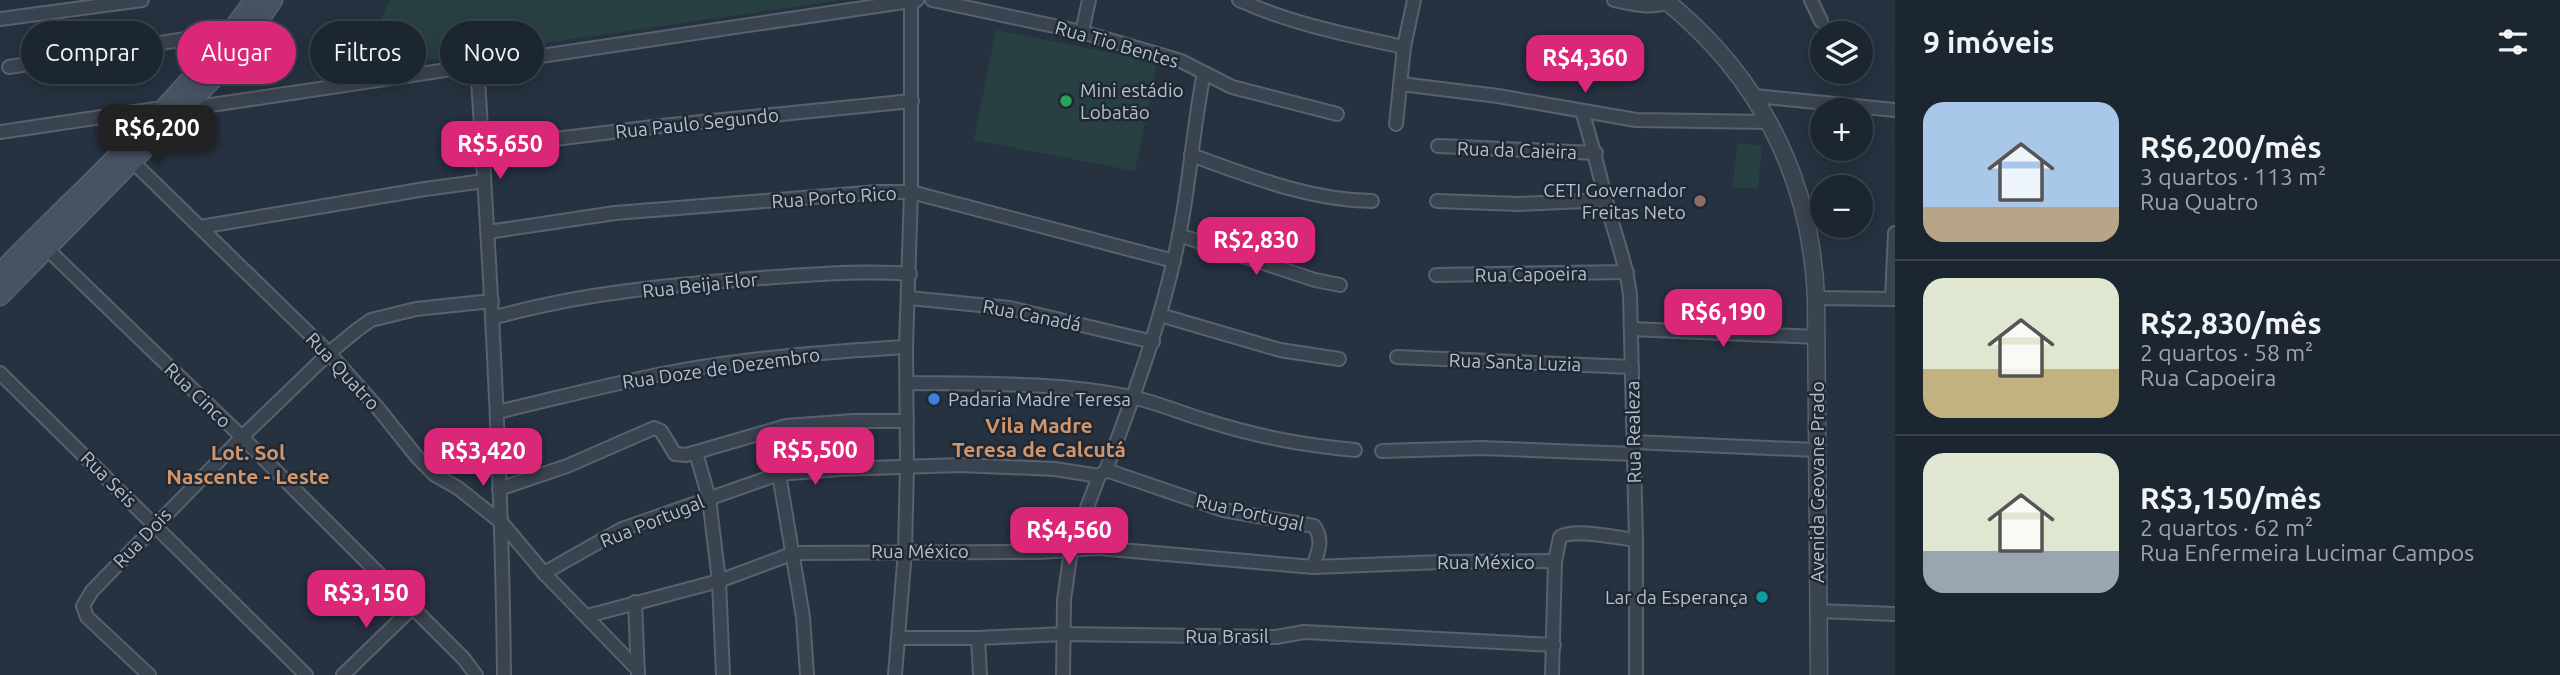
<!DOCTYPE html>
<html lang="pt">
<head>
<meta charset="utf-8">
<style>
  :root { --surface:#1c2630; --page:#252e38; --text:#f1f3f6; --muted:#a0a5ab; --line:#3a434c; --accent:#db2777 }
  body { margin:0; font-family:Ubuntu,sans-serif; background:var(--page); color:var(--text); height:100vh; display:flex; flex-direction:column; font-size:26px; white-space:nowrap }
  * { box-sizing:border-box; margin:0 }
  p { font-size:23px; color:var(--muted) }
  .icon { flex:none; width:38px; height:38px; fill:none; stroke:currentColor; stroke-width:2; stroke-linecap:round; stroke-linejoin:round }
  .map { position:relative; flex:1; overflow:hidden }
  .side { display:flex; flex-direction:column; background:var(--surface); width:665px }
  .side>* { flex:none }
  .hud { position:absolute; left:21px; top:21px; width:665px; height:63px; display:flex; gap:14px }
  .fabs { position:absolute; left:1810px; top:21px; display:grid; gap:14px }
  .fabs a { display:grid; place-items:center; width:63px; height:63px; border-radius:50%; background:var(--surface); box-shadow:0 4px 18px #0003,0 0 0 2px var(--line); font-size:35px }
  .price { position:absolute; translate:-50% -60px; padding:0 16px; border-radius:14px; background:var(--accent); color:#fff; font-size:23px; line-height:46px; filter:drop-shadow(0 2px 4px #0008) }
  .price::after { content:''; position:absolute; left:50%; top:42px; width:21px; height:16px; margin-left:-10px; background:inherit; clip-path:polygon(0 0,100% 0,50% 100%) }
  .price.selected { background:#222; color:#fff }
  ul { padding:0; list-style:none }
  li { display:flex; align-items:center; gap:21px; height:175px; padding:0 28px }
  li+li { border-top:2px solid var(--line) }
  li span { display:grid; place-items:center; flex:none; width:196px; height:140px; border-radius:21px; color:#555 }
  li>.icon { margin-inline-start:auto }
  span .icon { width:84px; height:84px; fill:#fffc; stroke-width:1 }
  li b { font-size:30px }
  h2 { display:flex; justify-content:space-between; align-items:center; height:84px; padding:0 28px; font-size:30px }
  .pill { padding:0 24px; border-radius:32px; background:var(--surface); box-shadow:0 4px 18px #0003,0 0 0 2px var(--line); font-size:24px; line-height:63px }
  .pill.selected { background:var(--accent); color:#fff }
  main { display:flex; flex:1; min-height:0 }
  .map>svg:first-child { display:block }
  .green { fill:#294042 }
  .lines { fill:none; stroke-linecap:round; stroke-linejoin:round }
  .minor-casing { stroke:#58616d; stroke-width:16 }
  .tertiary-casing { stroke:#58616d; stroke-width:19 }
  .secondary-casing { stroke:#58616d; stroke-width:21 }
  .minor { stroke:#3a4350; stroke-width:12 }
  .tertiary { stroke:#3a4350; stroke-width:16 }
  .secondary { stroke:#485362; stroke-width:18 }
  .leisure-dot { fill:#2e9e5b; stroke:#1f2835; stroke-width:2.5 }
  .education-dot { fill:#8d6e63; stroke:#1f2835; stroke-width:2.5 }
  .shop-dot { fill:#3f7fe0; stroke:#1f2835; stroke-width:2.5 }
  .culture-dot { fill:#0f9aa8; stroke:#1f2835; stroke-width:2.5 }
  .labels { text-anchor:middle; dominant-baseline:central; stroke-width:5; stroke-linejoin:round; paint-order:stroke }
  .street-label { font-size:19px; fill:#b7bfca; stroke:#1f2835 }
  .poi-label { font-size:19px; fill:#b7bfca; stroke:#1f2835; text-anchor:start }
  .neighbourhood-label { font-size:21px; font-weight:bold; fill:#d39569; stroke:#1f2835 }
</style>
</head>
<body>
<main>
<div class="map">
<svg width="1895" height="675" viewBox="0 0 1895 675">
  <rect width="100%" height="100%" fill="#263240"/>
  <g class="green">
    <path d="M390 0H841L357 70Z"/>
    <path d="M996 30 1157 62 1135 171 974 140Z"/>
    <path d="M1737 143 1762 146 1758 189 1733 187Z"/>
  </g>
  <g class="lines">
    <g class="minor-casing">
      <g id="minor">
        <path d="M932 0 1082 32 1181 61 1232 87 1337 114"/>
        <path d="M1239 0C1292 24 1347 35 1404 47"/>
        <path d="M1614 0C1633 4 1654 10 1672 0"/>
        <path d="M1811 0 1821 21"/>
        <path d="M0 19 142 0"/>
        <path d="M1082 32 1089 0"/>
        <path d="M477 64C490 267 502 471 504 675"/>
        <path d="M9 67 230 32"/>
        <path d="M1401 84 1498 96 1636 120 1769 122"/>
        <path d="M1755 96 1895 110"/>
        <path d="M184 109 917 0"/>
        <path d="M1582 111C1593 146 1601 181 1610 216 1618 243 1627 268 1630 295L1636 540V675"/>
        <path d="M1396 124 1404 47 1414 0"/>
        <path d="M0 132 162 108"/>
        <path d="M1438 146 1596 153"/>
        <path d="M482 148 661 126 912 101"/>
        <path d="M1191 155C1250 176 1308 200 1372 201"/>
        <path d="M133 162 329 353 377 407 417 457 435 475 458 488 502 523 544 573 638 670"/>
        <path d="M1437 201 1519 204 1606 200"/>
        <path d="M200 227 425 189 484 181"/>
        <path d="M488 232 615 213 878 192H911L1174 261"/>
        <path d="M1179 235 1315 280 1340 285"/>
        <path d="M42 244 242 437 464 659 476 675"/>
        <path d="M1436 275 1627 272"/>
        <path d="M909 298 1010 308 1153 342"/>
        <path d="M1816 298 1895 299"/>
        <path d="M1892 299 1895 233"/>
        <path d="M1160 315 1280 350 1339 359"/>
        <path d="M493 318C579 293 671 285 761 278 810 275 860 270 910 274"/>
        <path d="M1632 329 1816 337"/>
        <path d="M1397 357 1632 367"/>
        <path d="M0 373 306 675"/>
        <path d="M907 383C982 384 1058 382 1131 397 1157 402 1183 414 1208 421 1259 437 1302 445 1355 450"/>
        <path d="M497 412C558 398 617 382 678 371 753 357 830 352 906 347"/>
        <path d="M1633 442 1817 450"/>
        <path d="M1382 451 1482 448 1633 454"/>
        <path d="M696 453 709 498 719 581 723 675"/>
        <path d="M1106 470 1223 510 1314 526C1324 540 1318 552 1313 567"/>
        <path d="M779 474 803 617 807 675"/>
        <path d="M499 489 567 466 654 428 661 431 675 454 686 455 786 426 853 421H907"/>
        <path d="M544 573 622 529 779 474 840 469 960 465 1055 469 1099 476"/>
        <path d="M635 602 638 675"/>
        <path d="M1818 611 1895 614"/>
        <path d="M587 616 719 581 794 553 1041 552 1098 548 1313 567 1441 562 1555 561"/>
        <path d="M899 638H978L1063 634 1276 637 1304 632 1554 645"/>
        <path d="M978 638 980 675"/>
        <path d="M149 675 87 617 83 606 92 591 242 437 329 353 357 330 371 320 416 309 492 301"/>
        <path d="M343 675 411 609"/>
        <path d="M895 675 905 551 907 466 906 347 911 192V0"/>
        <path d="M1063 675 1064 600 1071 550 1099 476 1106 470C1135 393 1163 317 1179 236 1190 182 1193 127 1204 73"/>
        <path d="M1552 675 1555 561 1560 537C1574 528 1618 538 1636 540"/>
      </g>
    </g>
    <g class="tertiary-casing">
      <path id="tertiary" d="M1665 0C1759 76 1811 177 1816 298L1819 675"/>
    </g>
    <g class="secondary-casing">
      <g id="secondary">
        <path d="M0 273C86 184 182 101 254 0"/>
        <path d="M0 296 217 75 244 43 273 0"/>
      </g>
    </g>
    <use href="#minor" class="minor"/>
    <use href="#tertiary" class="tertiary"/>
    <use href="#secondary" class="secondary"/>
  </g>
  <circle class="leisure-dot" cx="1066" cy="101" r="7"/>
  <circle class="education-dot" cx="1700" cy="201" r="7"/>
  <circle class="shop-dot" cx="934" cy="399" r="7"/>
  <circle class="culture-dot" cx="1762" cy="597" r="7"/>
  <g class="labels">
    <g class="street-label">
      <text transform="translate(1117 44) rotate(16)">Rua Tio Bentes</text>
      <text transform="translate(697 123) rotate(-6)">Rua Paulo Segundo</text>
      <text transform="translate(1517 150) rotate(2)">Rua da Caieira</text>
      <text transform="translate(834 197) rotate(-4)">Rua Porto Rico</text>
      <text transform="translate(1531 274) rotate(-1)">Rua Capoeira</text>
      <text transform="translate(700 285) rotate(-6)">Rua Beija Flor</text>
      <text transform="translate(1032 315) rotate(11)">Rua Canadá</text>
      <text transform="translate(1515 362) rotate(2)">Rua Santa Luzia</text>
      <text transform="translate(721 368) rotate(-8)">Rua Doze de Dezembro</text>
      <text transform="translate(343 371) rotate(47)">Rua Quatro</text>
      <text transform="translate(198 395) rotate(44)">Rua Cinco</text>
      <text transform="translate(1633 432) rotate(-91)">Rua Realeza</text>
      <text transform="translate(109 479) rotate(45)">Rua Seis</text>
      <text transform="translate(1817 482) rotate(-90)">Avenida Geovane Prado</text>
      <text transform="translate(1250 512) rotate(13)">Rua Portugal</text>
      <text transform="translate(652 521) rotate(-22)">Rua Portugal</text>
      <text transform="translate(142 538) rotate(-46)">Rua Dois</text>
      <text x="920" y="551">Rua México</text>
      <text x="1486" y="562">Rua México</text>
      <text x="1227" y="636">Rua Brasil</text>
    </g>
    <g class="poi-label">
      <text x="1080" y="90">Mini estádio<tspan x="1080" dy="22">Lobatão</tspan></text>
      <text x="1686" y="190" text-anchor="end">CETI Governador<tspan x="1686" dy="22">Freitas Neto</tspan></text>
      <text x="948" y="399">Padaria Madre Teresa</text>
      <text x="1748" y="597" text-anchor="end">Lar da Esperança</text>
    </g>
    <g class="neighbourhood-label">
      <text x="1039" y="425">Vila Madre<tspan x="1039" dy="24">Teresa de Calcutá</tspan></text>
      <text x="248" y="452">Lot. Sol<tspan x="248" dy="24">Nascente - Leste</tspan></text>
    </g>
  </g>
</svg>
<div class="fabs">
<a><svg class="icon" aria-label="layers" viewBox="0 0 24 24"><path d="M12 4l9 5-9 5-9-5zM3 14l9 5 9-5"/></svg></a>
<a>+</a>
<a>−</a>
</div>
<b class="price" style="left:1585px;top:95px">R$4,360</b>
<b class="price selected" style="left:157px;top:165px">R$6,200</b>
<b class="price" style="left:500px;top:181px">R$5,650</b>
<b class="price" style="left:1256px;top:277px">R$2,830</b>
<b class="price" style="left:1723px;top:349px">R$6,190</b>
<b class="price" style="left:815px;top:487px">R$5,500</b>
<b class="price" style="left:483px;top:488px">R$3,420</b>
<b class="price" style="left:1069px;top:567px">R$4,560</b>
<b class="price" style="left:366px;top:630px">R$3,150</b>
<div class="hud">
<a class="pill">Comprar</a>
<a class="pill selected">Alugar</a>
<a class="pill">Filtros</a>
<a class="pill">Novo</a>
</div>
</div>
<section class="side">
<h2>9 imóveis<svg class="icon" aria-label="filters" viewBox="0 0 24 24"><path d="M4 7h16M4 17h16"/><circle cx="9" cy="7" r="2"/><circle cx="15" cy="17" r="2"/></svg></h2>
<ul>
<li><span style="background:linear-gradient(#a9c7e8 75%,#b9a48a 0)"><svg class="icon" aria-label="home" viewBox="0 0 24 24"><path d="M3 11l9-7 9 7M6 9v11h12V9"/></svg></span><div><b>R$6,200/mês</b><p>3 quartos · 113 m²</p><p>Rua Quatro</p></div></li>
<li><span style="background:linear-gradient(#dfe7d0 65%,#c2b280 0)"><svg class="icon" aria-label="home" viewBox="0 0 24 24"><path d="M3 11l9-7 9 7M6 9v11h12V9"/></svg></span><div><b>R$2,830/mês</b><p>2 quartos · 58 m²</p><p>Rua Capoeira</p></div></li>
<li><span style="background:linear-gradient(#dfe7d0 70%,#9aa5b1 0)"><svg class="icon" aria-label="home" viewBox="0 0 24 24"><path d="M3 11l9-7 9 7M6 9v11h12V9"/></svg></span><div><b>R$3,150/mês</b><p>2 quartos · 62 m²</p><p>Rua Enfermeira Lucimar Campos</p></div></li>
</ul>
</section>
</main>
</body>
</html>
